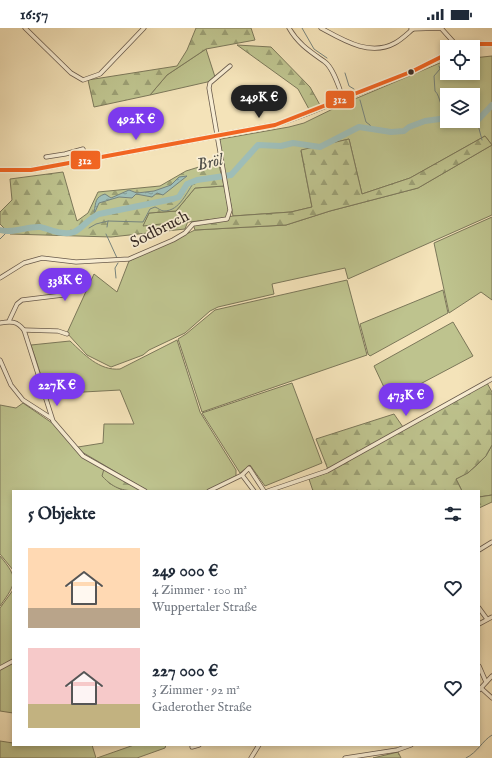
<!DOCTYPE html>
<html lang="de">
<head>
<meta charset="utf-8">
<style>
  :root { --surface:#fff; --page:#f6f6f7; --text:#1f2937; --muted:#747a83; --accent:#7c3aed }
  body { margin:0; font-family:"IM FELL English",serif; background:var(--page); color:var(--text); height:100vh; display:flex; flex-direction:column; font-size:15px; white-space:nowrap }
  * { box-sizing:border-box; margin:0 }
  p { font-size:13px; color:var(--muted) }
  .icon { flex:none; width:22px; height:22px; fill:none; stroke:currentColor; stroke-width:2; stroke-linecap:round; stroke-linejoin:round }
  .map { position:relative; flex:1; overflow:hidden }
  .sheet { position:absolute; left:12px; top:462px; width:468px; height:256px; display:flex; flex-direction:column; background:var(--surface); border-radius:0px; box-shadow:0 2px 6px #0003 }
  .sheet>* { flex:none }
  .fabs { position:absolute; left:440px; top:12px; display:grid; gap:8px }
  .fabs a { display:grid; place-items:center; width:40px; height:40px; border-radius:0px; background:var(--surface); box-shadow:0 2px 6px #0003; font-size:20px }
  .price { position:absolute; translate:-50% -34px; padding:0 9px; border-radius:14px; background:var(--accent); color:#fff; font-size:13px; line-height:26px; filter:drop-shadow(0 1px 2px #0008) }
  .price::after { content:''; position:absolute; left:50%; top:24px; width:12px; height:9px; margin-left:-6px; background:inherit; clip-path:polygon(0 0,100% 0,50% 100%) }
  .price.on { background:#222; color:#fff }
  ul { padding:0; list-style:none }
  li { display:flex; align-items:center; gap:12px; height:100px; padding:0 16px }
  li span { display:grid; place-items:center; flex:none; width:112px; height:80px; border-radius:0px; color:#555 }
  li>.icon { margin-inline-start:auto }
  span .icon { width:48px; height:48px; fill:#fffc; stroke-width:1 }
  li b { font-size:17px }
  h2 { display:flex; justify-content:space-between; align-items:center; height:48px; padding:0 16px; font-size:17px }
  .status { display:flex; justify-content:space-between; align-items:center; height:28px; padding:0 20px; background:var(--surface); direction:ltr }
  .status svg { height:11px; fill:currentColor }
  .map>svg:first-child { display:block }
  .grass { fill:#bec38e; stroke:#7c785a; fill-rule:evenodd }
  .forest { fill:url(#forest-firs); stroke:#7c785a }
  .water { fill:url(#water-ripples); stroke:#76837d }
  .lines { fill:none; stroke-linecap:round; stroke-linejoin:round }
  .stream { stroke:#76837d; stroke-width:1 }
  .river { stroke:#9ebdb7; stroke-width:6 }
  .street-casing { stroke:#685a4c; stroke-width:5 }
  .secondary-casing { stroke:#392d27; stroke-width:6 }
  .street { stroke:#f8edd2; stroke-width:3.5 }
  .secondary { stroke:#f8edd2; stroke-width:5 }
  .bus-1-casing { stroke:#f8edd2; stroke-width:7 }
  .bus-1 { stroke:#f26522; stroke-width:4 }
  .bus-dot { fill:#392d27; stroke:#f8edd2; stroke-width:1.5 }
  .labels { text-anchor:middle; dominant-baseline:central; stroke-width:3.5; stroke-linejoin:round; paint-order:stroke }
  .street-label { font-size:16px; fill:#392d27; stroke:#f8edd2 }
  .water-label { font-size:17px; font-style:italic; fill:#52514b; stroke:#f8edd2 }
  .line-badge { stroke:#f8edd2; stroke-width:1.5 }
  .badge-label { font-size:11px; text-anchor:middle; font-weight:bold; fill:#fff }
</style>
</head>
<body>
<div class="status"><b>16:57</b><svg viewBox="0 0 49 12"><path d="M0 12V9h3v3zM5 12V6h3v6zM10 12V3h3v9zM15 12V0h3v12zM26 1h20v11H26zM47 4h2v5h-2z"/></svg></div>
<div class="map">
<svg width="492" height="730" viewBox="0 0 492 730">
  <defs>
    <pattern id="forest-firs" width="22" height="20" patternUnits="userSpaceOnUse"><rect width="22" height="20" fill="#bec38e"/><path d="M5 1l3.5 6h-7zM16 11l3.5 6h-7z" fill="#9b9f74"/></pattern>
    <pattern id="water-ripples" width="26" height="14" patternUnits="userSpaceOnUse"><rect width="26" height="14" fill="#9ebdb7"/><path d="M2 4q2-2 4 0t4 0M15 11q2-2 4 0t4 0" fill="none" stroke="#829a95"/></pattern>
  </defs>
  <rect width="100%" height="100%" fill="#f4e3b9"/>
  <filter id="stains"><feTurbulence type="fractalNoise" baseFrequency=".005" numOctaves="4"/><feColorMatrix values="0 0 0 0 .2 0 0 0 0 .09 0 0 0 0 .02 0 0 0 .5 -.17"/></filter>
  <radialGradient id="worn" r=".72"><stop offset=".6" stop-color="#630" stop-opacity="0"/><stop offset="1" stop-color="#630" stop-opacity=".3"/></radialGradient>
  <g class="grass">
    <path d="M206 21 216 52 150 67 167 47Z"/>
    <path d="M492 28V117L485 108 410 150 362 166 349 111 301 123 312 179 291 184 233 188 219 113 221 111 289 99 304 95 343 76 447 32V45H473V30ZM447 67H473V93H447Z"/>
    <path d="M492 117V187L348 251 345 240 272 256 274 266 218 279 210 283 185 305 149 322 143 327 111 339 87 327 67 305 94 246 117 264 129 233 195 202 286 197 330 183 418 160Z"/>
    <path d="M224 158 229 183 226 190 142 199 149 185 176 183 195 160Z"/>
    <path d="M492 189V272L481 264 449 285 434 215Z"/>
    <path d="M347 252 367 327 202 384 178 311 186 306 215 282Z"/>
    <path d="M443 262 448 285 370 328 368 326 360 296Z"/>
    <path d="M453 294 473 328 390 372 374 338Z"/>
    <path d="M177 312 200 384 236 442V448L207 463H148L82 424 78 419 103 415 104 396H134L120 362 47 366 31 317 70 313C84 326 99 343 120 341Z"/>
    <path d="M292 355 322 435 265 458 250 437 240 445 202 385Z"/>
    <path d="M23 375 55 397 76 422 104 441 109 455 124 463H13V542L0 526V377L16 380Z"/>
    <path d="M492 417V467L479 469V463H462L456 451C472 443 484 433 492 417Z"/>
    <path d="M0 528C19 551 17 554 0 578Z"/>
    <path d="M13 562V632L0 639V580Z"/>
    <path d="M13 634V685L0 683V641Z"/>
    <path d="M0 713 13 715V717H92L96 730H0Z"/>
    <path d="M134 717H166L165 720 137 730H97Z"/>
  </g>
  <g class="forest">
    <path d="M196 0H251L255 12 206 21 167 47 150 67 94 79 88 52 177 38 187 22Z"/>
    <path d="M237 17 271 19 310 59 320 77 310 83 298 61Z"/>
    <path d="M485 108 492 117 418 160 330 183 286 197 195 202 193 196 233 188 291 184 312 179 301 122 349 111 362 166 410 150Z"/>
    <path d="M218 133 224 158 195 160 176 183 149 185 143 198 188 193 185 201 111 209 10 206 0 196V184L12 172 10 151 63 144 77 193 88 185 98 164 160 158 186 143Z"/>
    <path d="M487 355 492 364V417L486 428 468 445 456 451 462 463H313L309 451 329 444 316 411 394 386 403 399Z"/>
    <path d="M104 441 142 463C124 463 115 462 102 448Z"/>
    <path d="M492 467V474L479 480V469Z"/>
    <path d="M398 724 401 730H373Z"/>
  </g>
  <path class="water" d="M187 148 163 167 157 165 152 169 136 166 132 170 119 169 99 175 95 184H94C96 174 95 169 105 166L111 170 129 162 137 165 154 163 171 157 179 149Z"/>
  <g class="lines">
    <g class="stream">
      <path d="M302 0 314 21 327 30"/>
      <path d="M439 38 440 41 434 48 435 63C441 69 439 79 447 86"/>
      <path d="M345 45 349 58 354 61"/>
      <path d="M360 72 366 94 370 97 372 102"/>
      <path d="M477 93 482 112"/>
      <path d="M107 199 108 193 143 194 150 181 155 179C158 180 161 183 164 183 180 183 187 163 195 153"/>
      <path d="M89 200 96 196 108 193"/>
      <path d="M106 206 117 230"/>
      <path d="M0 211 8 203"/>
      <path d="M116 250 115 240 118 235"/>
      <path d="M466 730C478 724 482 713 492 707"/>
    </g>
    <g class="river">
      <path d="M462 93 472 96 477 93 492 77"/>
      <path d="M0 202C13 206 26 198 40 199 50 201 63 208 74 204 83 200 89 190 99 186L173 171 179 169 187 156 197 152 231 147 258 117 281 118 293 115 320 119 359 99 391 104 404 103 409 99 425 93 447 90"/>
    </g>
    <g class="street-casing">
      <g id="street">
        <path d="M25 0 71 45 83 52 100 46 144 0"/>
        <path d="M289 0C298 16 311 24 325 34 334 41 339 60 343 70"/>
        <path d="M321 0C343 12 370 29 395 15 401 12 407 6 413 1"/>
        <path d="M411 1 441 0 458 19"/>
        <path d="M46 129 65 126 83 121 86 131"/>
        <path d="M0 250 24 235 42 230 76 234 129 231 173 212 185 205 193 196 227 191 230 182 209 60 210 55 230 38"/>
        <path d="M9 293 17 276 22 272 63 267 68 264 71 257 66 251 49 250"/>
        <path d="M0 295C11 293 17 293 24 302L53 393 83 428 145 463"/>
        <path d="M24 302 58 303 67 306"/>
        <path d="M0 332 11 357 23 372 51 390"/>
        <path d="M242 447 254 463"/>
        <path d="M209 463 242 447 249 440 264 463"/>
        <path d="M268 463 327 443 492 351"/>
        <path d="M479 522 492 514"/>
        <path d="M479 580 487 591"/>
        <path d="M479 596 492 589"/>
        <path d="M479 638 486 654"/>
        <path d="M0 640 13 633"/>
        <path d="M481 660 492 670"/>
        <path d="M479 662 492 648"/>
        <path d="M192 719 199 717"/>
        <path d="M251 730 259 717"/>
        <path d="M345 730 397 722 411 717"/>
      </g>
    </g>
    <g class="secondary-casing">
      <g id="secondary">
        <path d="M461 19 469 16H492"/>
        <path d="M0 142H31L275 97 305 86 413 43 447 26"/>
      </g>
    </g>
    <use href="#street" class="street"/>
    <use href="#secondary" class="secondary"/>
    <g class="bus-1-casing">
      <g id="bus-1">
        <path d="M461 19 469 16H492"/>
        <path d="M0 142H31L275 97 413 43 447 26"/>
      </g>
    </g>
    <use href="#bus-1" class="bus-1"/>
  </g>
  <circle class="bus-dot" cx="411" cy="44" r="3.5"/>
  <g class="labels">
    <g class="street-label">
      <text transform="translate(160 202) rotate(-27)">Sodbruch</text>
    </g>
    <g class="water-label">
      <text transform="translate(210 135) rotate(-14)">Bröl</text>
    </g>
  </g>
  <g class="line-badge">
    <rect x="325" y="62" width="30" height="19" rx="4" fill="#f26522"/>
    <rect x="70" y="122" width="31" height="20" rx="4" fill="#f26522"/>
  </g>
  <g class="badge-label">
    <text x="340" y="75">312</text>
    <text x="85" y="136">312</text>
  </g>
  <rect width="100%" height="100%" filter="url(#stains)"/>
  <rect width="100%" height="100%" fill="url(#worn)"/>
</svg>
<div class="fabs">
<a><svg class="icon" aria-label="locate" viewBox="0 0 24 24"><circle cx="12" cy="12" r="6"/><path d="M12 2v4M12 18v4M2 12h4M18 12h4"/></svg></a>
<a><svg class="icon" aria-label="layers" viewBox="0 0 24 24"><path d="M12 4l9 5-9 5-9-5zM3 14l9 5 9-5"/></svg></a>
</div>
<b class="price on" style="left:259px;top:91px">249K €</b>
<b class="price" style="left:136px;top:113px">492K €</b>
<b class="price" style="left:65px;top:274px">338K €</b>
<b class="price" style="left:57px;top:379px">227K €</b>
<b class="price" style="left:406px;top:389px">473K €</b>
<section class="sheet">
<h2>5 Objekte<svg class="icon" aria-label="filters" viewBox="0 0 24 24"><path d="M4 7h16M4 17h16"/><circle cx="9" cy="7" r="2"/><circle cx="15" cy="17" r="2"/></svg></h2>
<ul>
<li><span style="background:linear-gradient(#ffd9b3 75%,#b9a48a 0)"><svg class="icon" aria-label="home" viewBox="0 0 24 24"><path d="M3 11l9-7 9 7M6 9v11h12V9"/></svg></span><div><b>249 000 €</b><p>4 Zimmer · 100 m²</p><p>Wuppertaler Straße</p></div><svg class="icon" aria-label="heart" viewBox="0 0 24 24"><path d="M12 20l-8-8c-3-5 5-10 8-4 3-6 11-1 8 4z"/></svg></li>
<li><span style="background:linear-gradient(#f6c9c9 70%,#c2b280 0)"><svg class="icon" aria-label="home" viewBox="0 0 24 24"><path d="M3 11l9-7 9 7M6 9v11h12V9"/></svg></span><div><b>227 000 €</b><p>3 Zimmer · 92 m²</p><p>Gaderother Straße</p></div><svg class="icon" aria-label="heart" viewBox="0 0 24 24"><path d="M12 20l-8-8c-3-5 5-10 8-4 3-6 11-1 8 4z"/></svg></li>
</ul>
</section>
</div>
</body>
</html>
